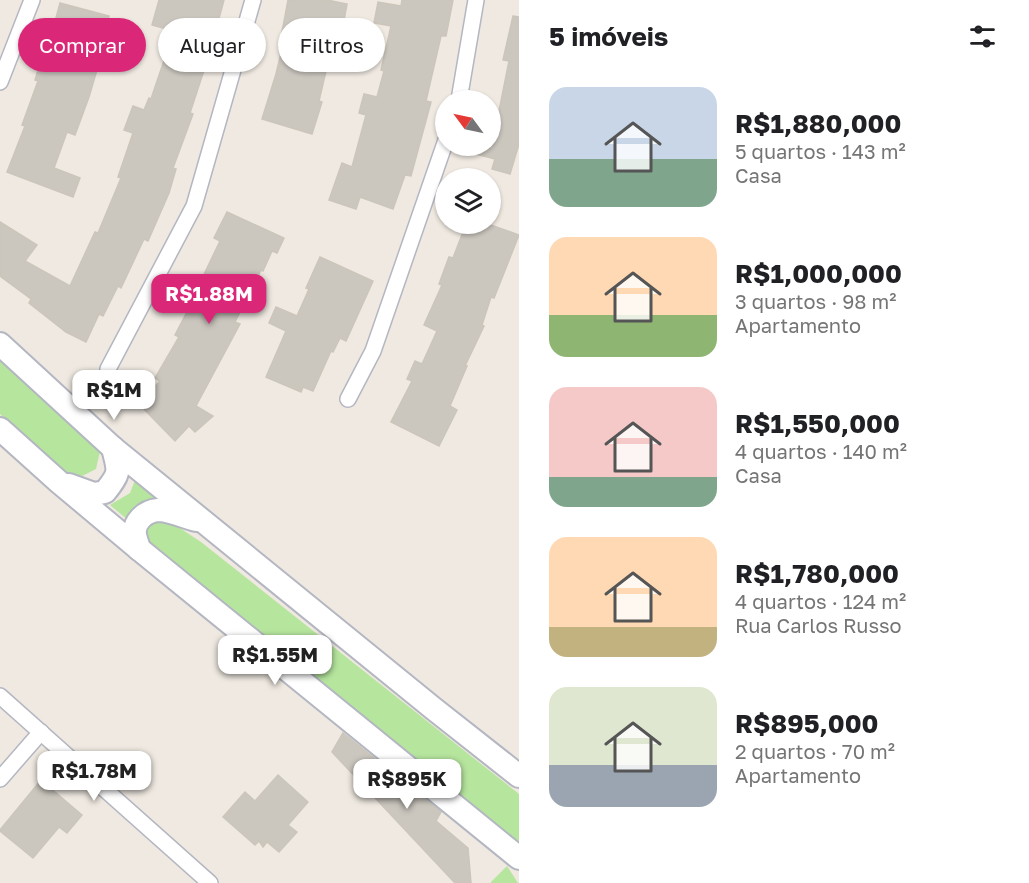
<!DOCTYPE html>
<html lang="pt">
<head>
<meta charset="utf-8">
<style>
  :root { --surface:#fff; --page:#f6f6f6; --text:#202124; --muted:#757577; --accent:#db2777 }
  body { margin:0; font-family:"Golos Text",sans-serif; background:var(--page); color:var(--text); height:100vh; display:flex; flex-direction:column; font-size:22px; white-space:nowrap }
  * { box-sizing:border-box; margin:0 }
  p { font-size:20px; color:var(--muted) }
  .icon { flex:none; width:33px; height:33px; fill:none; stroke:currentColor; stroke-width:2; stroke-linecap:round; stroke-linejoin:round }
  .map { position:relative; flex:1; overflow:hidden }
  .side { display:flex; flex-direction:column; background:var(--surface); width:510px }
  .side>* { flex:none }
  .top-card { position:absolute; left:18px; top:18px; width:411px; height:54px; display:flex; gap:12px }
  .needle { width:39px; rotate:303deg }
  .buttons { position:absolute; left:435px; top:90px; display:grid; gap:12px }
  .buttons a { display:grid; place-items:center; width:66px; height:66px; border-radius:50%; background:var(--surface); box-shadow:0 2px 4px #0004; font-size:30px }
  .price { position:absolute; translate:-50% -51px; padding:0 14px; border-radius:12px; background:#fff; color:#222; font-size:20px; line-height:39px; filter:drop-shadow(0 2px 3px #0008) }
  .price::after { content:''; position:absolute; left:50%; top:36px; width:18px; height:14px; margin-left:-9px; background:inherit; clip-path:polygon(0 0,100% 0,50% 100%) }
  .price.active { background:var(--accent); color:#fff }
  ul { padding:0; list-style:none }
  li { display:flex; align-items:center; gap:18px; height:150px; padding:0 30px }
  li span { display:grid; place-items:center; flex:none; width:168px; height:120px; border-radius:18px; color:#555 }
  li>.icon { margin-inline-start:auto }
  span .icon { width:72px; height:72px; fill:#fffc; stroke-width:1 }
  li b { font-size:26px }
  h2 { display:flex; justify-content:space-between; align-items:center; height:72px; padding:0 30px; font-size:26px }
  .chip { padding:0 21px; border-radius:27px; background:var(--surface); box-shadow:0 2px 4px #0004; font-size:21px; line-height:54px }
  .chip.active { background:var(--accent); color:#fff }
  main { display:flex; flex:1; min-height:0 }
  .map>svg:first-child { display:block }
  .green { fill:#b6e59e }
  .building { fill:#cbc7bf; stroke:#cbc5ba; stroke-width:1.5 }
  .lines { fill:none; stroke-linecap:round; stroke-linejoin:round }
  .minor-casing { stroke:#b4b7c1; stroke-width:18 }
  .secondary-casing { stroke:#b4b7c1; stroke-width:26 }
  .minor { stroke:#fff; stroke-width:15 }
  .secondary { stroke:#fff; stroke-width:22 }
</style>
</head>
<body>
<main>
<div class="map">
<svg width="519" height="883" viewBox="0 0 519 883">
  <rect width="100%" height="100%" fill="#efe9e1"/>
  <g class="green">
    <path d="M0 355 101 447 96 469 82 476 61 472 0 414Z"/>
    <path d="M135 480 157 499 137 505 128 520 110 505 130 493Z"/>
    <path d="M166 519 201 542 519 794V847L146 544 147 525Z"/>
    <path d="M507 866 518 883H491V882Z"/>
  </g>
  <g class="building">
    <path d="M159 0H224L209 55 190 113 193 114 173 168 176 169 169 193 148 241 144 239 121 288 118 286 103 316 99 314 86 342 66 332 29 303 31 299 0 276V222L37 245 25 261 70 286 95 232 98 233 121 178 118 177 133 133 124 130 133 106 144 110 149 98 151 99 174 31 152 25Z"/>
    <path d="M288 0H327L347 4 340 42 333 41 319 101 322 102 312 134 262 119 276 74 286 32H282Z"/>
    <path d="M402 0H453L446 36H441L426 101 431 102 411 176 405 175 393 209 360 197 356 209 329 200 342 163 352 167 366 115 359 113 364 94 377 97 384 71 381 70 391 26 374 23 378 2 401 6Z"/>
    <path d="M60 3 109 16 97 63H99L89 97 75 135 67 132 54 168 80 178 73 197 7 172 25 126 22 125 38 81 35 80 45 47 48 48Z"/>
    <path d="M513 16 519 17V144L510 174 492 169 495 159 461 150 462 146H490V124L496 126 509 61 503 60Z"/>
    <path d="M227 212 284 238 277 253 272 251 263 271 261 270 235 322 240 324 196 406 213 416 195 432 189 426 175 441 139 404 160 381 155 378 179 337 175 335 198 291H196L220 241 214 238Z"/>
    <path d="M472 224H488L519 235 494 298 491 297 482 325 484 326 465 366H467L450 406 457 410 439 446 391 422 412 381 407 379 415 361 422 364 437 331 424 325 442 285 439 284 449 257 453 258 463 232 468 234Z"/>
    <path d="M320 257 373 281 346 341 340 338 333 352 331 351 313 391 303 387 301 392 266 377 286 331 269 323 276 307 297 316 309 289 306 288Z"/>
    <path d="M343 733 441 812 436 821 468 848 471 883H455L332 752Z"/>
    <path d="M278 775 308 802 288 825 297 832 279 852 267 842 263 847 259 841 255 845 223 817 245 792 255 801Z"/>
    <path d="M41 780 82 815 67 833 59 827 33 858 0 831V830Z"/>
  </g>
  <g class="lines">
    <g class="minor-casing">
      <g id="minor">
        <path d="M0 82 32 0"/>
        <path d="M459 100 476 0"/>
        <path d="M108 369 194 206 253 0"/>
        <path d="M348 399 373 351 446 140"/>
        <path d="M0 696 210 883"/>
        <path d="M0 779 41 732"/>
      </g>
    </g>
    <g class="secondary-casing">
      <g id="secondary">
        <path d="M0 344 113 448 434 709 519 776"/>
        <path d="M0 429 59 482 139 549 519 858"/>
        <path d="M69 485 94 494 105 492C121 472 119 472 113 448"/>
        <path d="M139 549C138 545 136 540 135 535 133 522 145 511 158 510 169 510 185 517 196 520"/>
      </g>
    </g>
    <use href="#minor" class="minor"/>
    <use href="#secondary" class="secondary"/>
  </g>
</svg>
<div class="buttons">
<a><svg class="needle" viewBox="-14 -14 28 28"><path d="M0-13l5 13h-10z" fill="#e53935"/><path d="M0 13l5-13h-10z" fill="#757577"/></svg></a>
<a><svg class="icon" aria-label="layers" viewBox="0 0 24 24"><path d="M12 4l9 5-9 5-9-5zM3 14l9 5 9-5"/></svg></a>
</div>
<b class="price active" style="left:209px;top:325px">R$1.88M</b>
<b class="price" style="left:114px;top:421px">R$1M</b>
<b class="price" style="left:275px;top:686px">R$1.55M</b>
<b class="price" style="left:94px;top:802px">R$1.78M</b>
<b class="price" style="left:407px;top:810px">R$895K</b>
<div class="top-card">
<a class="chip active">Comprar</a>
<a class="chip">Alugar</a>
<a class="chip">Filtros</a>
</div>
</div>
<section class="side">
<h2>5 imóveis<svg class="icon" aria-label="filters" viewBox="0 0 24 24"><path d="M4 7h16M4 17h16"/><circle cx="9" cy="7" r="2"/><circle cx="15" cy="17" r="2"/></svg></h2>
<ul>
<li><span style="background:linear-gradient(#c9d6e8 60%,#7fa58c 0)"><svg class="icon" aria-label="home" viewBox="0 0 24 24"><path d="M3 11l9-7 9 7M6 9v11h12V9"/></svg></span><div><b>R$1,880,000</b><p>5 quartos · 143 m²</p><p>Casa</p></div></li>
<li><span style="background:linear-gradient(#ffd9b3 65%,#8fb573 0)"><svg class="icon" aria-label="home" viewBox="0 0 24 24"><path d="M3 11l9-7 9 7M6 9v11h12V9"/></svg></span><div><b>R$1,000,000</b><p>3 quartos · 98 m²</p><p>Apartamento</p></div></li>
<li><span style="background:linear-gradient(#f6c9c9 75%,#7fa58c 0)"><svg class="icon" aria-label="home" viewBox="0 0 24 24"><path d="M3 11l9-7 9 7M6 9v11h12V9"/></svg></span><div><b>R$1,550,000</b><p>4 quartos · 140 m²</p><p>Casa</p></div></li>
<li><span style="background:linear-gradient(#ffd9b3 75%,#c2b280 0)"><svg class="icon" aria-label="home" viewBox="0 0 24 24"><path d="M3 11l9-7 9 7M6 9v11h12V9"/></svg></span><div><b>R$1,780,000</b><p>4 quartos · 124 m²</p><p>Rua Carlos Russo</p></div></li>
<li><span style="background:linear-gradient(#dfe7d0 65%,#9aa5b1 0)"><svg class="icon" aria-label="home" viewBox="0 0 24 24"><path d="M3 11l9-7 9 7M6 9v11h12V9"/></svg></span><div><b>R$895,000</b><p>2 quartos · 70 m²</p><p>Apartamento</p></div></li>
</ul>
</section>
</main>
</body>
</html>
